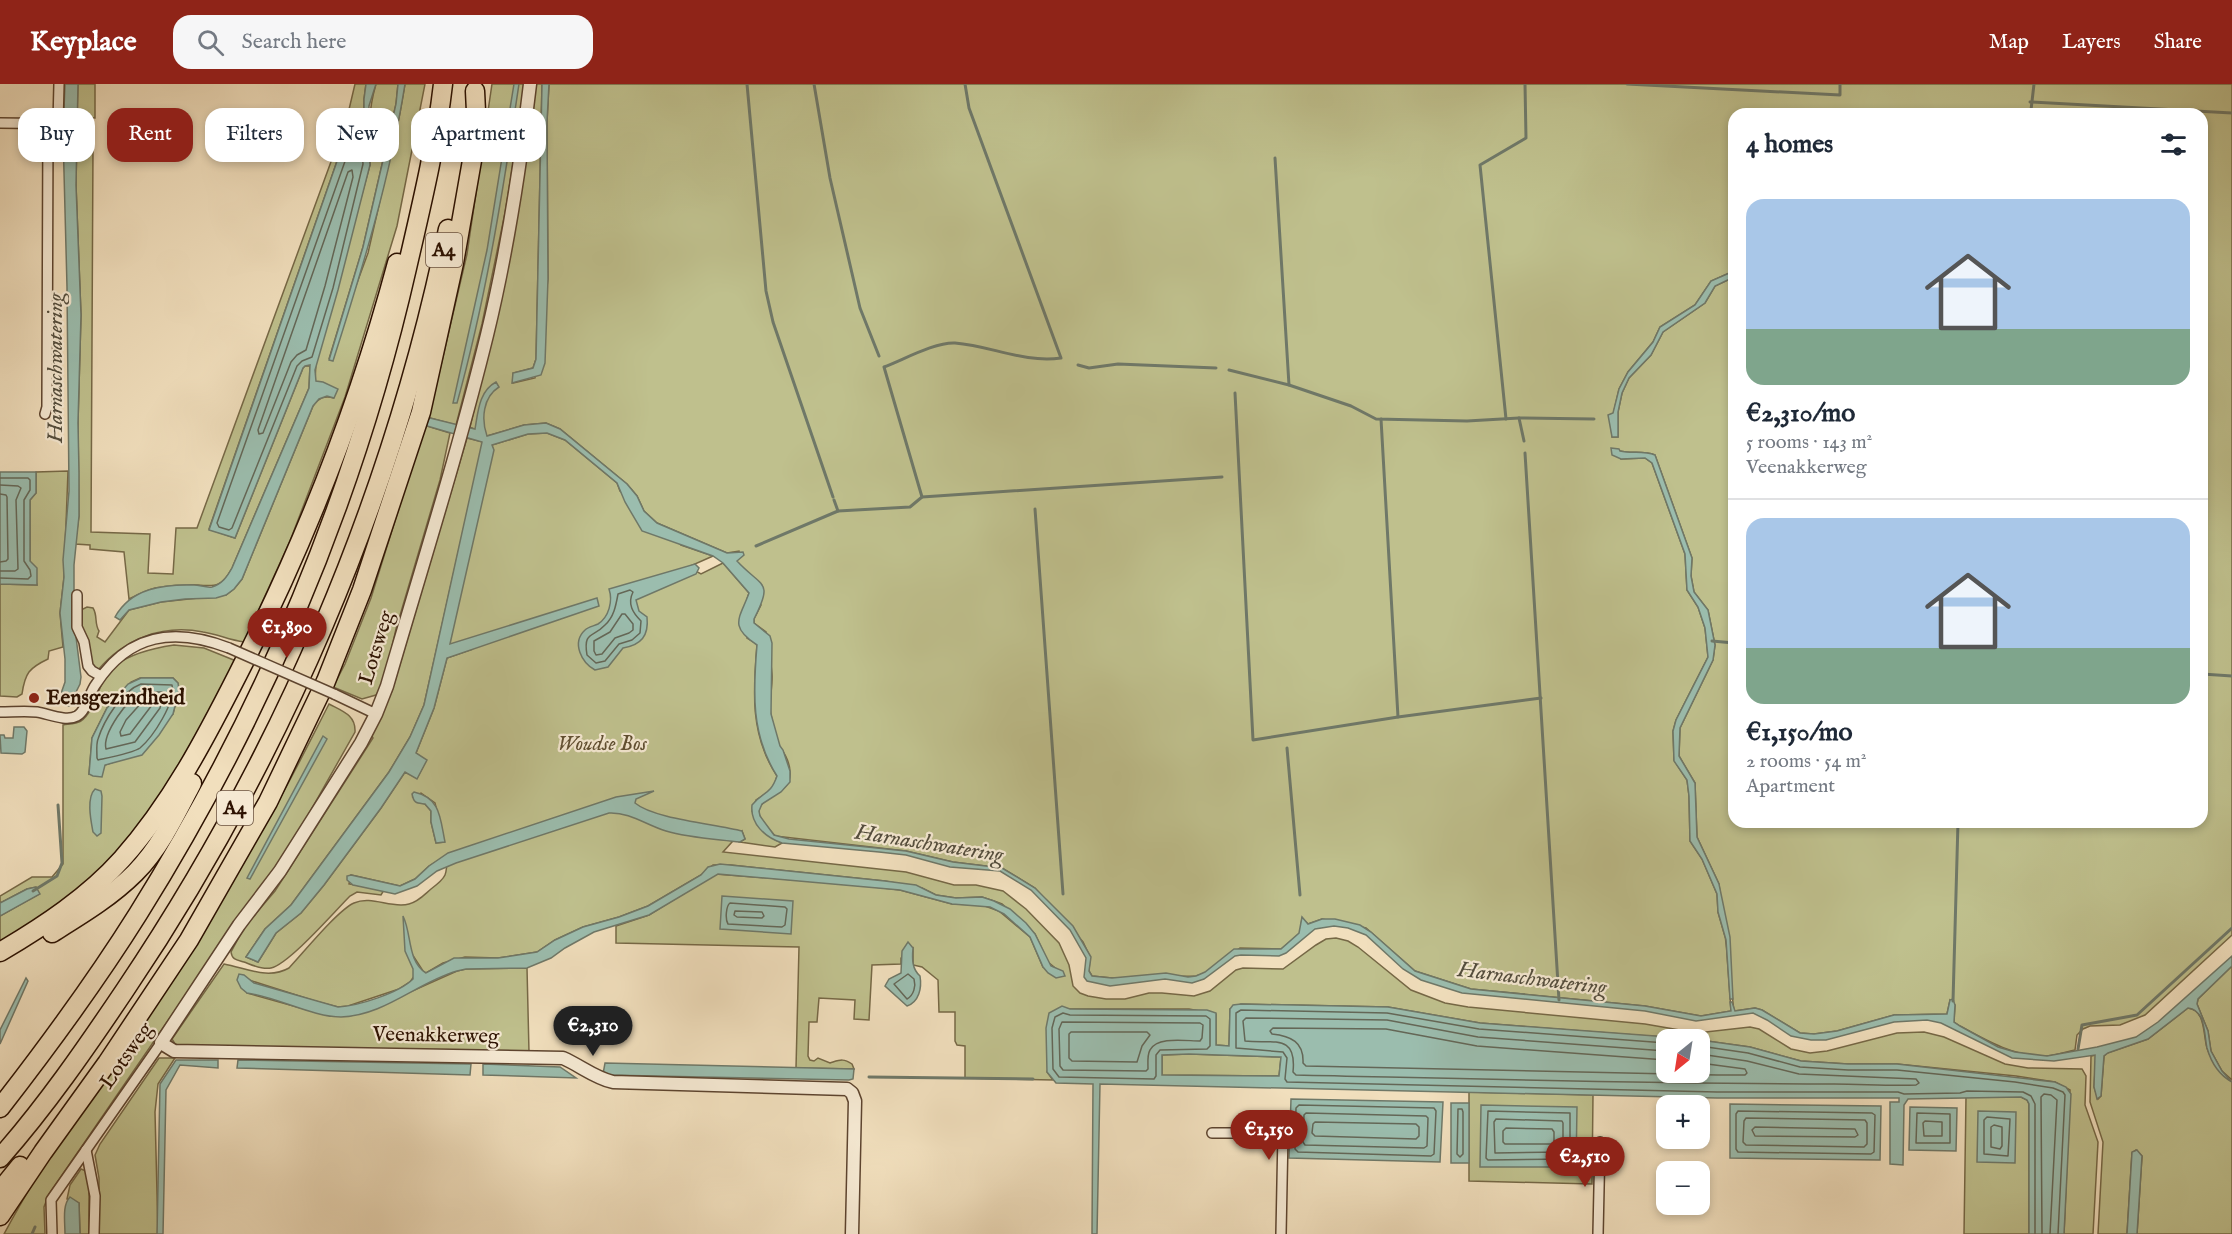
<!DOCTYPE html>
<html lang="en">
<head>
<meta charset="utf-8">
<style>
  :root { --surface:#fff; --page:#f6f6f7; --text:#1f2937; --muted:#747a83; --line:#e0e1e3; --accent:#8f2418 }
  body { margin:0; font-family:"IM FELL English",serif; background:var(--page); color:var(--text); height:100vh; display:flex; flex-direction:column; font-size:22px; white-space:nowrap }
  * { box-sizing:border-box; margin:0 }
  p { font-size:20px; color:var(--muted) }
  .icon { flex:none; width:33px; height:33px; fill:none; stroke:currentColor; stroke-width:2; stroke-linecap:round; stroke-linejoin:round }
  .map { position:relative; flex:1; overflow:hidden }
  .details { position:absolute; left:1728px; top:24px; width:480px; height:720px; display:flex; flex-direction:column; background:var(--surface); border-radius:18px; box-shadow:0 3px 9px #0003 }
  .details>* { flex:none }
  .top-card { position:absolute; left:18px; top:24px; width:570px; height:54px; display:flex; gap:12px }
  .needle { width:39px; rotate:210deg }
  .buttons { position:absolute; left:1656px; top:945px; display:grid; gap:12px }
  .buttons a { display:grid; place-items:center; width:54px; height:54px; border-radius:12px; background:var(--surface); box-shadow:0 3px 9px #0003; font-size:30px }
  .price { position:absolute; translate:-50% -51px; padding:0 14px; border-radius:21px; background:var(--accent); color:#fff; font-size:20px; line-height:39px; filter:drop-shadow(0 2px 3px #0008) }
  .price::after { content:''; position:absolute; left:50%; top:36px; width:18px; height:14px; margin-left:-9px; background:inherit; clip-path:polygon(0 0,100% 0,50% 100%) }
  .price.active { background:#222; color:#fff }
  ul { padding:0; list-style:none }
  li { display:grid; align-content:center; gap:12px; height:318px; padding:0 18px }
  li+li { border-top:2px solid var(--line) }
  li span { display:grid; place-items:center; height:186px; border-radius:18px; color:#555 }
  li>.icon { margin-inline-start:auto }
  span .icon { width:108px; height:108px; fill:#fffc; stroke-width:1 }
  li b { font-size:26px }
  h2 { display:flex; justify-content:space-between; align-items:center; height:72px; padding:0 18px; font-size:26px }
  .pill { padding:0 21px; border-radius:18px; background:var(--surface); box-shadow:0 3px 9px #0003; font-size:21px; line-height:54px }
  .pill.active { background:var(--accent); color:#fff }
  header { display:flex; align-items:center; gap:36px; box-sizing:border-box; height:84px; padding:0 30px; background:var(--accent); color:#fff }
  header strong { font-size:28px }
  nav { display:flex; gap:33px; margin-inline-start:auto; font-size:21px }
  .search { width:420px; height:54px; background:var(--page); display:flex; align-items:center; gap:15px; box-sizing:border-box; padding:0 21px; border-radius:18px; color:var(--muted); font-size:22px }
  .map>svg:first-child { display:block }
  .green { fill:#bfc08d; stroke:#766846; stroke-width:1.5; fill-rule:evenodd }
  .water { fill:#9bbdae; stroke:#6f7868; stroke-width:1.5; fill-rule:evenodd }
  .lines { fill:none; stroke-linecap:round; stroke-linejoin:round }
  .shore { stroke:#646757; stroke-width:1.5 }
  .stream { stroke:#6f7868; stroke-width:3 }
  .minor-casing { stroke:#5d442f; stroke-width:12 }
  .tertiary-casing { stroke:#5d442f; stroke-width:15 }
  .motorway-casing { stroke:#2c1100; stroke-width:21 }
  .minor { stroke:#f6ead4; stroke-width:9 }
  .tertiary { stroke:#f6ead4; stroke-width:12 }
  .motorway { stroke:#f1dfbd; stroke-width:18 }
  .minor-bridge-casing { stroke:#5d442f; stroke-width:12; stroke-linecap:butt }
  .minor-bridge { stroke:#f6ead4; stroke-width:9 }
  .poi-dot { fill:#8f2418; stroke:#f6ead4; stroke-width:2 }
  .labels { text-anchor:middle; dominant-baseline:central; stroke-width:4.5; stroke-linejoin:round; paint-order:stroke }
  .shield { fill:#f6ead4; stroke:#695240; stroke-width:1.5 }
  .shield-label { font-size:20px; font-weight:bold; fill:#2c1100 }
  .street-label { font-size:21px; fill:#2c1100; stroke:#f6ead4 }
  .poi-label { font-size:21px; font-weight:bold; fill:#2c1100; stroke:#f6ead4; text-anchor:start }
  .park-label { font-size:21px; font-style:italic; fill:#5f4e31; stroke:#f6ead4 }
  .water-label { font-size:22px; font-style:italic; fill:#534d3d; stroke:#f6ead4 }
</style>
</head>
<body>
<header>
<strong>Keyplace</strong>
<div class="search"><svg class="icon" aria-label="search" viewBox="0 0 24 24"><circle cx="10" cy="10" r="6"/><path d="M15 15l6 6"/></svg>Search here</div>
<nav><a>Map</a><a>Layers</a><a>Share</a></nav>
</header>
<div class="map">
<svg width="2232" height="1150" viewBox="0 0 2232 1150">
  <rect width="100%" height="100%" fill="#f1dfbd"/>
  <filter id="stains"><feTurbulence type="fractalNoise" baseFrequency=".00333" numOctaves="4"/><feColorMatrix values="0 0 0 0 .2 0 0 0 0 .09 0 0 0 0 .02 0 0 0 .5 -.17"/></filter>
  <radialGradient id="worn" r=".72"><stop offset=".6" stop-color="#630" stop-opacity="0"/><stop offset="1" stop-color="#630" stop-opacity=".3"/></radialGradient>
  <g class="green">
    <path d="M78 0H95V34L77 33Z"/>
    <path d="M355 0H366L364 15V60H343L209 445 235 454 303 284 305 282H310L309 304 232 484C222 502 217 503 198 501 185 500 168 502 155 504 147 506 137 511 129 515L124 468 90 465V461L75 460 79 432 78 339 81 231 76 101 77 49H80L93 63 91 448 150 450 148 489 173 490 176 444H197L347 34Z"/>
    <path d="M376 0H398L396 20 363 163 329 275 368 169 400 29 405 0H425L397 142 345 313 290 457 244 558C229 556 217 550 203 548 162 540 124 555 98 586L91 584 79 545 81 526 87 523 93 524C98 532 94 539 99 547L97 553 105 558 129 526 161 518 226 511 234 505 242 495 313 322C319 314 324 311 334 314L315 297 316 279 370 81C368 52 368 27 376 0Z"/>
    <path d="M492 0H526L505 129 482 240 456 341 430 334 427 342 450 349 440 396 396 545 383 602 376 611 362 615 333 603 345 580 371 514 434 311 467 170Z"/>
    <path d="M534 0H542L536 275 533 284 513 289V299L535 294 548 195 547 38 549 0H2232V851L2145 931 2120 941 2090 942 2083 945 2077 951 2075 966C2066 968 2056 971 2047 972 2015 973 1987 957 1960 942L1954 938 1955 921 1950 916 1947 930 1894 931 1837 947 1814 950 1800 949 1762 926 1755 924 1734 927 1719 800 1697 753 1695 699 1679 672 1680 644 1713 576 1715 561 1708 526 1694 508 1691 492 1692 474 1655 371C1643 366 1632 370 1620 367L1621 375 1645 374 1652 379 1685 470 1687 506 1698 523 1705 544 1708 573 1676 636 1673 647 1674 676 1687 696 1689 712 1690 757 1702 775 1717 810 1718 828 1726 856 1731 927 1701 932 1645 922 1471 905 1415 887 1366 844 1322 835 1308 840 1302 834 1300 849 1281 865 1240 864 1205 889 1196 892 1112 894 1092 892 1089 887 1090 873 1083 858 1035 804 1002 784 953 778 906 767 775 752C771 747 760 736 759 729 757 712 792 712 790 688 790 679 785 670 780 663 776 655 773 640 771 631 768 617 773 604 772 590 771 576 768 562 766 548L754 539V535L761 521 744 485 736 477 740 472 739 467 727 469 657 439 644 427 637 412 627 400 560 345 546 339 524 341 487 352 470 343 502 206ZM1734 30H2202V738H1734V193L1715 202 1705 219 1663 248 1651 271 1629 294 1622 309 1618 328V353H1612L1611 340 1619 305 1628 288 1653 258 1660 243 1695 221 1711 197 1734 187Z"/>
    <path d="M547 349 565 356 617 399 620 407 681 461 713 472 688 483 701 490 723 479 749 509 747 515V554L757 560C753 608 750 651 777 692L773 705 756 716 752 727C757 741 767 753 782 759L775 763 740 758 745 755 742 747 723 768 906 788 954 801H976L1003 807 1026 825 1059 859 1069 881 1073 902 1080 909 1088 912 1106 915H1125L1149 909H1162L1194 912 1210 907 1236 886 1243 884 1283 885 1316 861 1326 855 1336 854 1348 857 1358 863 1411 906 1445 919 1468 923 1645 940 1697 949 1750 943 1759 945 1791 965 1810 969 1827 967 1897 949 1924 948 1944 953 2005 980 2028 984 2082 985 2086 992 2085 1021 2098 1058 2093 1150H2064L2070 1006 2055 998 2016 992 1897 980H1848L1801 977 1750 963 1700 956 1480 939 1388 923 1241 920 1230 925 1229 962 1216 961V930L1189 925H1070L1047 988 1053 996 965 994V962L957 961 955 957V928H939L938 896 922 883 913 881V864L901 874V880L872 881 869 936 854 935 855 916 819 914 817 938H809L808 972 810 976 814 977 818 974 830 979C840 976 843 974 852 980L854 985 796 984 799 863 616 859V842L649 831 715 790 849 800 900 806 952 820 982 821 999 827 1030 853 1043 883 1059 887 1048 878 1035 850 1002 820 994 817 982 813 956 814 936 811 922 804 885 797 731 781H713L701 791 648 822 619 833 583 843 555 856 537 868 498 874 465 873 443 879 426 889 423 887 414 873 415 891 410 898 399 905 348 922 338 923 315 917 249 896 247 909 322 930 349 932 365 928 457 887 466 885 527 884 529 968 181 962 175 960 172 955 224 880C246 884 268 896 289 884 304 868 338 826 354 819 372 811 391 825 409 820 418 818 424 811 431 805 447 793 447 791 447 771L429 782 415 795 400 802 351 791 349 800 384 806 381 811 357 808 350 812C335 827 289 880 271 884 262 886 252 881 244 878 237 876 232 876 231 868L245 842 275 807 373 654 371 650 392 607 467 354 483 358 424 621 410 653 389 688 291 821 265 845 246 873 258 878 276 849 301 829 324 801 381 724 405 688 417 694 426 677 416 669 434 624 447 574 473 565 449 561 493 366 492 361 528 350ZM421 709 435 719 444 758 436 759 431 738V727L425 720 413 713Z"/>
    <path d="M68 387 64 493 60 529 63 563 49 567 48 575C29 584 25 589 22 610L17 613 0 612V500L37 501 30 477V416L36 409V388Z"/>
    <path d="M174 561 204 564 241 579 203 653 118 777 0 865V832L39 810 36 803 27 805 0 819V812L32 793H52L63 780V641C69 640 76 640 81 637 96 627 98 594 116 581 132 569 154 564 174 561ZM140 594H173L178 599 179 606 173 630 120 676 105 681 89 690 92 654 107 624 131 598Z"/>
    <path d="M329 620C342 627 356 631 355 648L276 788 242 829 49 1110 44 1123 45 1150H4C78 1013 176 886 258 753 284 710 306 665 329 620Z"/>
    <path d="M2232 882V996L2222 987 2211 967 2208 947 2197 920 2198 915Z"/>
    <path d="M2188 924C2206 926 2203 951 2207 964 2211 976 2222 991 2232 998V1150H2137L2142 1072 2136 1066 2132 1069 2127 1150H2098L2103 1058 2090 1018 2091 972 2096 971 2094 1003 2098 1015 2101 1012 2104 972 2107 969 2148 955Z"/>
    <path d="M1189 970 1281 973 1279 992 1162 991V971Z"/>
    <path d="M159 974H175L158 1000 155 1028 158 1150H99V1094L95 1071 100 1060Z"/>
    <path d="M1469 1008 1593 1011 1592 1100 1469 1097Z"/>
    <path d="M1966 1013H2021L2027 1016 2029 1020V1150H1964Z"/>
    <path d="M81 1085 86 1087 89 1101V1150H80L79 1119 67 1115 70 1101Z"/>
  </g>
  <g class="water">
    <path d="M65 0H78L76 101 81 231 78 339 79 388V432L74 481V537L81 593 80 600 69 622 58 618 65 598V575L60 529 64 493 63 476 69 407 67 203 63 50Z"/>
    <path d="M366 0H376L369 22 368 49 370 81 338 206 315 286 316 297 323 298 338 305 334 314 327 312 319 315 313 322 242 495 234 505 226 511 216 514 185 515 161 518 129 526 120 536 115 533C131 504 164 500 194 501 200 501 206 504 212 503 222 500 227 493 232 484L309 304 310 281 305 282 303 284 235 454 209 446 343 60 364 59V15Z"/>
    <path d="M398 0H405C390 95 362 186 333 277L329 276 363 163 396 20Z"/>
    <path d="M514 0H519C503 107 486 215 457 319H453L487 166Z"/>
    <path d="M542 0H549L547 38 548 195 545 279 541 291 512 299 513 289 533 284 536 275Z"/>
    <path d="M1734 187V193L1715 202 1705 219 1663 248 1651 271 1629 294 1622 309 1618 328V353H1612L1608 331 1613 329 1619 305 1628 288 1653 258 1660 243 1695 221 1711 197Z"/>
    <path d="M496 298 499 303C483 313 481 335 487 352L524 341 546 339 560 345 627 400 637 412 644 427 657 439 727 469 743 468 744 471 737 477C762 504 774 496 754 535V539L770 552 772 559 771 630 780 662 783 666 790 687V698L781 708 762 720 759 727 760 732 774 751 789 755 906 767 953 778 1002 784 1035 804 1073 842 1091 873 1089 887 1092 892 1112 894 1166 889 1188 893 1196 892 1205 888 1234 865H1281L1299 849 1302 833 1308 840 1322 835H1335L1360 841 1371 848 1415 887 1471 905 1645 922 1701 932 1731 927 1730 918H1732L1735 927 1755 924 1762 926 1800 949 1814 950 1837 947 1894 931 1947 930 1950 916 1953 915 1955 921 1954 938 1960 942 1998 963 2015 968 2047 972 2097 963 2136 953 2158 938 2232 872V882L2198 915 2197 920 2208 947 2211 967 2222 987 2232 998C2219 991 2211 978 2207 964 2204 951 2206 926 2188 924L2148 955 2108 969 2104 972 2101 1012 2097 1015 2094 1003 2095 971 2054 977 2012 974 1941 939 1927 936 1894 938 1826 956H1811L1791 952 1767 936 1753 929 1696 937 1645 927 1462 909 1421 896 1403 885 1366 851 1348 844 1334 842 1315 845 1286 869 1279 872 1241 871 1235 872 1204 895 1192 899 1165 895 1110 902 1087 897 1084 893 1086 874 1070 846 1031 806 1000 787 950 783 906 771 879 768 782 759C765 753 750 740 752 721 763 707 770 712 777 692 751 651 753 608 757 561 728 542 740 534 749 509L723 479 713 472 642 447 625 418 617 399 565 356 547 349 528 350 492 361 494 366 450 560 597 514 599 522 447 574 434 624 416 669 427 676 417 695 405 688 381 724 324 801 301 829 276 849 258 878 246 873 265 845 291 821 389 688 410 653 424 621 482 358 427 342 426 338 430 334 475 345C478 328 479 307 496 298Z"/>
    <path d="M1611 364 1619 365 1620 367C1632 370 1643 366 1655 371L1692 474 1691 492 1694 508 1708 526 1715 561 1713 576 1680 644 1679 672 1695 699 1697 753 1719 800 1730 853 1733 915H1730L1726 856 1718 828 1717 810 1702 775 1690 757 1689 712 1687 696 1674 677 1673 647 1676 636 1708 573 1705 544 1698 523 1687 506 1685 470 1652 379 1645 374 1621 375 1612 371Z"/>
    <path d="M0 388H36V409L30 416V477L37 484V501L0 500Z"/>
    <path d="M695 480 699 484 696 490 636 516 639 527 647 533C649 552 641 561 623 564L608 583 595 586C582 579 571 559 585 546 588 543 594 542 598 540 609 533 613 517 609 505Z"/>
    <path d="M141 594H173L178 599 179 606 173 630 159 651 142 671 105 681 102 693 93 692 89 690 92 654 107 624 128 600Z"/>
    <path d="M14 643H24L27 647 25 668 22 670 1 669 0 651H4L5 654H13Z"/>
    <path d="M323 652 327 655 250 795 247 794Z"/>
    <path d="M95 705 101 707 102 712 101 749 97 752 93 748C91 737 86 714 95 705Z"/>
    <path d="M654 707 636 715 635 719C654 735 716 740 742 747L745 755 740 758C716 755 689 754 666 747 646 741 630 728 609 729L456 779 437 787 417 802 395 810 353 801 347 796V792L351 791 400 802 415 795 429 782 448 769 616 713Z"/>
    <path d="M414 708C441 714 440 734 445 758L436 759 431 738V727L425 720C417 719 414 720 412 710Z"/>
    <path d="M720 780 885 797 916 801 936 811 956 814 982 813 994 817 1010 825 1026 839 1035 850 1051 882 1063 887 1065 892 1056 894 1048 889 1043 883 1030 853 1004 830 990 823 952 820 900 806 718 790 649 831 594 848 565 864 551 874 527 884 466 885 457 887C418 898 384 932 341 933 313 933 277 913 247 909L241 904 237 896 239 890 244 891 254 899 338 923C358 922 399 909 413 895V885L405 867 403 832C412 850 407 877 426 889L454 874H498L537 868 555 856 583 843 619 833 648 822 701 791 708 783Z"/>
    <path d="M36 803 40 810 0 832V819L27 805Z"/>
    <path d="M722 812 793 817 791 850 720 845Z"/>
    <path d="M908 858 913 864C912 875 912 885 920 892 922 904 919 918 907 922L885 902 889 895 901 889 902 867Z"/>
    <path d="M26 894 28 897 0 960V946Z"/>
    <path d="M1241 920 1388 923 1480 939 1696 955 1666 956V988H1700V956L1750 963 1801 977 1848 980H1897L2055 998 2066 1003 2071 1010 2064 1150H2029V1020L2027 1016 2021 1013 1908 1015 1904 1021 1903 1081 1890 1080V1018H1899V1014H1717L1100 1000 1097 1150H1092L1093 1000 1056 999 1047 988 1046 944 1049 929 1062 922 1070 925 1207 926 1216 929V961L1229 962 1230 925 1233 921ZM1189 970 1281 973 1279 992 1162 991V971Z"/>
    <path d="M176 976H218V984L180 981 166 1006 163 1150H157L160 1000Z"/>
    <path d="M238 976 471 980 470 991 237 984Z"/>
    <path d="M605 979 854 985 853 995 849 996 606 991 603 990Z"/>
    <path d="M483 980 560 983 576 994 483 991Z"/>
    <path d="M1291 1015 1443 1018 1440 1078 1289 1074Z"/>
    <rect x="1451" y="1019" width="18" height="60"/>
    <path d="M1730 1020 1881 1022 1880 1076 1730 1074Z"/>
    <path d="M1481 1021 1577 1023 1576 1083H1480Z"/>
    <path d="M1683 1021H1708V1058L1683 1057V1055L1700 1054V1022Z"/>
    <path d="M1910 1023 1957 1024 1956 1067 1909 1066Z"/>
    <path d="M1978 1027 2016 1028 2015 1079 1977 1078Z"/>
    <path d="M2137 1066 2142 1072 2137 1150H2127L2132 1068Z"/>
    <path d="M70 1113 79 1119 80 1150H65C65 1138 62 1121 70 1113Z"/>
  </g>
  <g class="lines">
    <g class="shore">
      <path d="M349 66 362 67 363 80 333 204 312 273 302 277 297 282 232 444 229 446 219 443 217 439Z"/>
      <path d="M352 86 353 93 325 202 306 266 297 271 291 278 263 349 259 350 258 346 348 88Z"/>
      <path d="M0 394H28L30 396V406L24 416V477L30 486 31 492 28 495 0 494"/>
      <path d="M0 401 18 402 21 404 16 416 18 485 15 487H0"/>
      <path d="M0 410 6 411 7 413 8 475 6 477 0 478"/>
      <path d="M630 506 633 508C627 520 633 529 641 537L640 549 632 556 619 560 605 577 596 579 587 571C583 547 593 554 605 541 614 533 616 521 618 510Z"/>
      <path d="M622 530H625L633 540V546L629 549 615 554 602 570 596 571 594 567V557L610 548Z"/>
      <path d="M141 600 172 601C176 618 153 653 140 664 133 669 107 674 98 676L97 674C97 668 96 660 98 655 104 636 122 607 141 600Z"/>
      <path d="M143 608H163L160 624 135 658 106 665C102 650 128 613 143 608Z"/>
      <path d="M143 617H150L152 621 130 650 121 652 120 648 126 636Z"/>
      <path d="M730 819 785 823 787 825 785 841 782 843 728 840C725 835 726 822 730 819Z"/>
      <path d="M735 827 762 828 764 832 762 834 737 833 734 831Z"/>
      <path d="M908 890 914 895C916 902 914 911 907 915L894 900Z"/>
      <path d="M1063 929 1070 931 1206 932 1210 935V962L1207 965 1160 966 1156 971V992L1154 995 1059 993 1053 985 1052 944 1055 933Z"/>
      <path d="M1062 938 1200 939 1203 941 1202 954 1200 957C1186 957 1157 952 1150 966 1147 971 1148 979 1148 985L1146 987 1063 986 1060 982 1059 945Z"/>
      <path d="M1071 948H1147L1150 951 1142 962 1137 978 1072 977 1069 974V950Z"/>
      <path d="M1666 959 1479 945 1387 929 1241 926 1236 929V964L1283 968 1287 974 1285 995 1287 998 1717 1008H1898L1904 1010 1960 1009 1967 1007 2023 1008 2031 1012 2035 1020V1150"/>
      <path d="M1700 962 1748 969 1800 983 1848 986H1897L2015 998 2053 1004 2063 1008 2065 1011 2058 1150"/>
      <path d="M1666 967 1478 953 1387 936 1246 934 1243 937 1245 957C1273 960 1297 949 1293 988L1296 991C1476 995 1655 1000 1834 1000 1862 1000 1889 1002 1916 1001L1919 999 1916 995 1799 990 1747 977 1700 970"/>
      <path d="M1666 976 1477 962 1386 945 1273 944 1270 947 1272 950C1291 952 1304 958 1303 979L1306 982 1717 991H1745L1747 989 1745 985 1700 979"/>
      <path d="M1299 1021 1434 1024 1436 1027 1434 1070 1431 1072 1298 1068 1295 1065 1296 1024Z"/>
      <path d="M1458 1025H1462L1463 1028V1070L1460 1073 1457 1070Z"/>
      <path d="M1488 1027 1570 1029V1075L1488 1076 1486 1074Z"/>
      <path d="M1738 1027 1872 1029 1875 1031 1874 1068 1871 1070 1738 1068 1736 1065V1030Z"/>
      <path d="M1306 1029 1426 1032 1428 1034 1427 1062 1424 1064 1305 1061 1303 1058 1304 1031Z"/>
      <path d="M1917 1029 1950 1030V1059H1916Z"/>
      <path d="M1987 1033 2010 1035 2008 1072 1984 1070V1036Z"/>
      <path d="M1746 1034 1865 1036 1867 1039V1060L1864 1063 1746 1061 1743 1058 1744 1037Z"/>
      <path d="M1496 1035 1562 1037 1563 1039V1068L1495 1069 1494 1038Z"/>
      <path d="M1925 1037 1942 1038V1052H1924L1923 1039Z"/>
      <path d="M1315 1038 1416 1040 1419 1043V1052L1416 1055 1315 1052 1312 1049 1313 1040Z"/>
      <path d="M1994 1041 2002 1043V1062L2000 1065 1991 1063V1043Z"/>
      <path d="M1755 1043 1855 1045 1858 1051 1855 1053 1755 1052 1752 1046Z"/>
      <path d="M1506 1044 1552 1045 1554 1048V1058L1551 1060H1505L1503 1058V1047Z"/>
      <path d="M2042 1150 2041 1013 2044 1010 2051 1011 2057 1016 2050 1150"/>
    </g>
    <g class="stream">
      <path d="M747 0 766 207 773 238 833 413"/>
      <path d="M814 0 830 94 860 224 879 272"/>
      <path d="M1627 0 1840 11V0"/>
      <path d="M2030 18 2232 29"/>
      <path d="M2031 26 2034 0"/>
      <path d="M1275 74 1289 301"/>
      <path d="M1078 281 1089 284 1118 280 1216 284"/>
      <path d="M1229 286 1289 301 1351 322 1376 335 1467 337 1519 334 1594 335"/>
      <path d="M1235 309 1253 656 1398 633 1541 614"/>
      <path d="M1519 334 1524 357"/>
      <path d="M1381 335 1398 633"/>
      <path d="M1506 335 1480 81 1526 54 1525 0"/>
      <path d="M1525 369 1559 916"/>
      <path d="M922 413 884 283C903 276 935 258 955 259 992 262 1023 279 1061 274L969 24 965 0"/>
      <path d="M834 416 838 427"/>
      <path d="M1035 425 1063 810"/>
      <path d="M756 462 838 427 910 423 922 413 1222 393"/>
      <path d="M1712 557 1734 559"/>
      <path d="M2202 590 2232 592"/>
      <path d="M1287 664 1300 811"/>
      <path d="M33 807 57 792 62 779 58 721"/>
      <path d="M1953 917 1958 738"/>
      <path d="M2078 965 2082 941 2137 931 2232 844"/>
      <path d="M869 993 1033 995"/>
      <path d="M32 1150 35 1143"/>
    </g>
    <g class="minor-casing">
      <g id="minor">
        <path d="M0 39 79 40"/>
        <path d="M58 39 59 0"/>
        <path d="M45 330 47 323 48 39"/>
        <path d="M77 511V543L84 558 88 582 92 587 101 592"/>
        <path d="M334 610 376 630"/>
        <path d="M0 628C12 628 25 627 37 628 49 630 66 638 77 632 87 626 89 609 96 600 129 549 175 543 229 564"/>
        <path d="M1212 1049H1283L1281 1150"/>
        <path d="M86 1066 95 1112 94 1150"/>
        <path d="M52 1150 51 1116 161 959"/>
        <path d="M1598 1150 1600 1058"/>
      </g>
    </g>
    <g class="tertiary-casing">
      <path id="tertiary" d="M530 0C520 84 507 169 487 251 458 369 421 485 387 602L376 630 361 659 280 787 239 841 161 959 174 967 563 974C581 982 595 994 613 998L847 1005 852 1009 855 1017 852 1150"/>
    </g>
    <g class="motorway-casing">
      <g id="motorway">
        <path d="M52 849C81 831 111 813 135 789 160 764 176 730 192 699"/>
        <path d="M0 868C44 842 88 813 122 775 171 720 205 655 238 590 305 459 359 321 397 179"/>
        <path d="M0 1024C49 961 96 897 138 830 263 630 355 413 407 184 421 123 436 62 443 0"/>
        <path d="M0 1074C46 1022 86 964 125 906 280 676 392 417 448 145"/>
        <path d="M0 1107 20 1082"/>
        <path d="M0 1132 43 1068 107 979 189 856 268 718 326 597 362 506 421 328 454 179 477 48 475 7"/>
      </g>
    </g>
    <use href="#minor" class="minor"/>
    <use href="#tertiary" class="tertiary"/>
    <use href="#motorway" class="motorway"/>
    <g class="minor-bridge-casing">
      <path id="minor-bridge" d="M229 564 334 610"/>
    </g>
    <use href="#minor-bridge" class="minor-bridge"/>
  </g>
  <circle class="poi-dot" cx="34" cy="614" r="6"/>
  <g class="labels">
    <g class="shield">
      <rect x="426" y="149" width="36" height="34" rx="4.5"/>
      <rect x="217" y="707" width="36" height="34" rx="4.5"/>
    </g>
    <g class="shield-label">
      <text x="444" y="166">A4</text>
      <text x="235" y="724">A4</text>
    </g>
    <g class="street-label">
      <text transform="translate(377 564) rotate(-73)">Lotsweg</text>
      <text transform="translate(436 952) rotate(1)">Veenakkerweg</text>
      <text transform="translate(127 972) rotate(-55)">Lotsweg</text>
    </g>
    <g class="poi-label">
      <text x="46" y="614">Eensgezindheid</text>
    </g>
    <g class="park-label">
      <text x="602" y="660">Woudse Bos</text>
    </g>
    <g class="water-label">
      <text transform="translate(56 284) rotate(-90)">Harnaschwatering</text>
      <text transform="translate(929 760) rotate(9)">Harnaschwatering</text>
      <text transform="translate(1532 895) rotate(7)">Harnaschwatering</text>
    </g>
  </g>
  <rect width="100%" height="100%" filter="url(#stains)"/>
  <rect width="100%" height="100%" fill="url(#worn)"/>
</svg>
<div class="buttons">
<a><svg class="needle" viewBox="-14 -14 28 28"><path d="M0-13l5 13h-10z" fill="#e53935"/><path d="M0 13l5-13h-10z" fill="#747a83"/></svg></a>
<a>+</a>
<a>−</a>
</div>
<b class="price" style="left:287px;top:575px">€1,890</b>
<b class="price active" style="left:593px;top:973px">€2,310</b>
<b class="price" style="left:1269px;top:1077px">€1,150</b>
<b class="price" style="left:1585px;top:1104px">€2,510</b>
<div class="top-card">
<a class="pill">Buy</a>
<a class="pill active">Rent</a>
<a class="pill">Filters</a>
<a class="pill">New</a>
<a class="pill">Apartment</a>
</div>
<section class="details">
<h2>4 homes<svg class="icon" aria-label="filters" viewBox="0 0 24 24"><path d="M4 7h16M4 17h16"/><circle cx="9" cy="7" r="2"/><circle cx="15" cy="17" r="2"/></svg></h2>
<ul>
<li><span style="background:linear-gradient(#a9c7e8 70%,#7fa58c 0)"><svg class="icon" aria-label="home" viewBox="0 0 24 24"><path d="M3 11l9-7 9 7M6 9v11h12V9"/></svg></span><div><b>€2,310/mo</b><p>5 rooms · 143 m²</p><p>Veenakkerweg</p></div></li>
<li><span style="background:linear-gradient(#a9c7e8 70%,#7fa58c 0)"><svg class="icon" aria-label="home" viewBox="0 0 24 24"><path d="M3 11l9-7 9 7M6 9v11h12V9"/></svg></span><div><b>€1,150/mo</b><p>2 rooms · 54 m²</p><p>Apartment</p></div></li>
</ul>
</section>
</div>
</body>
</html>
